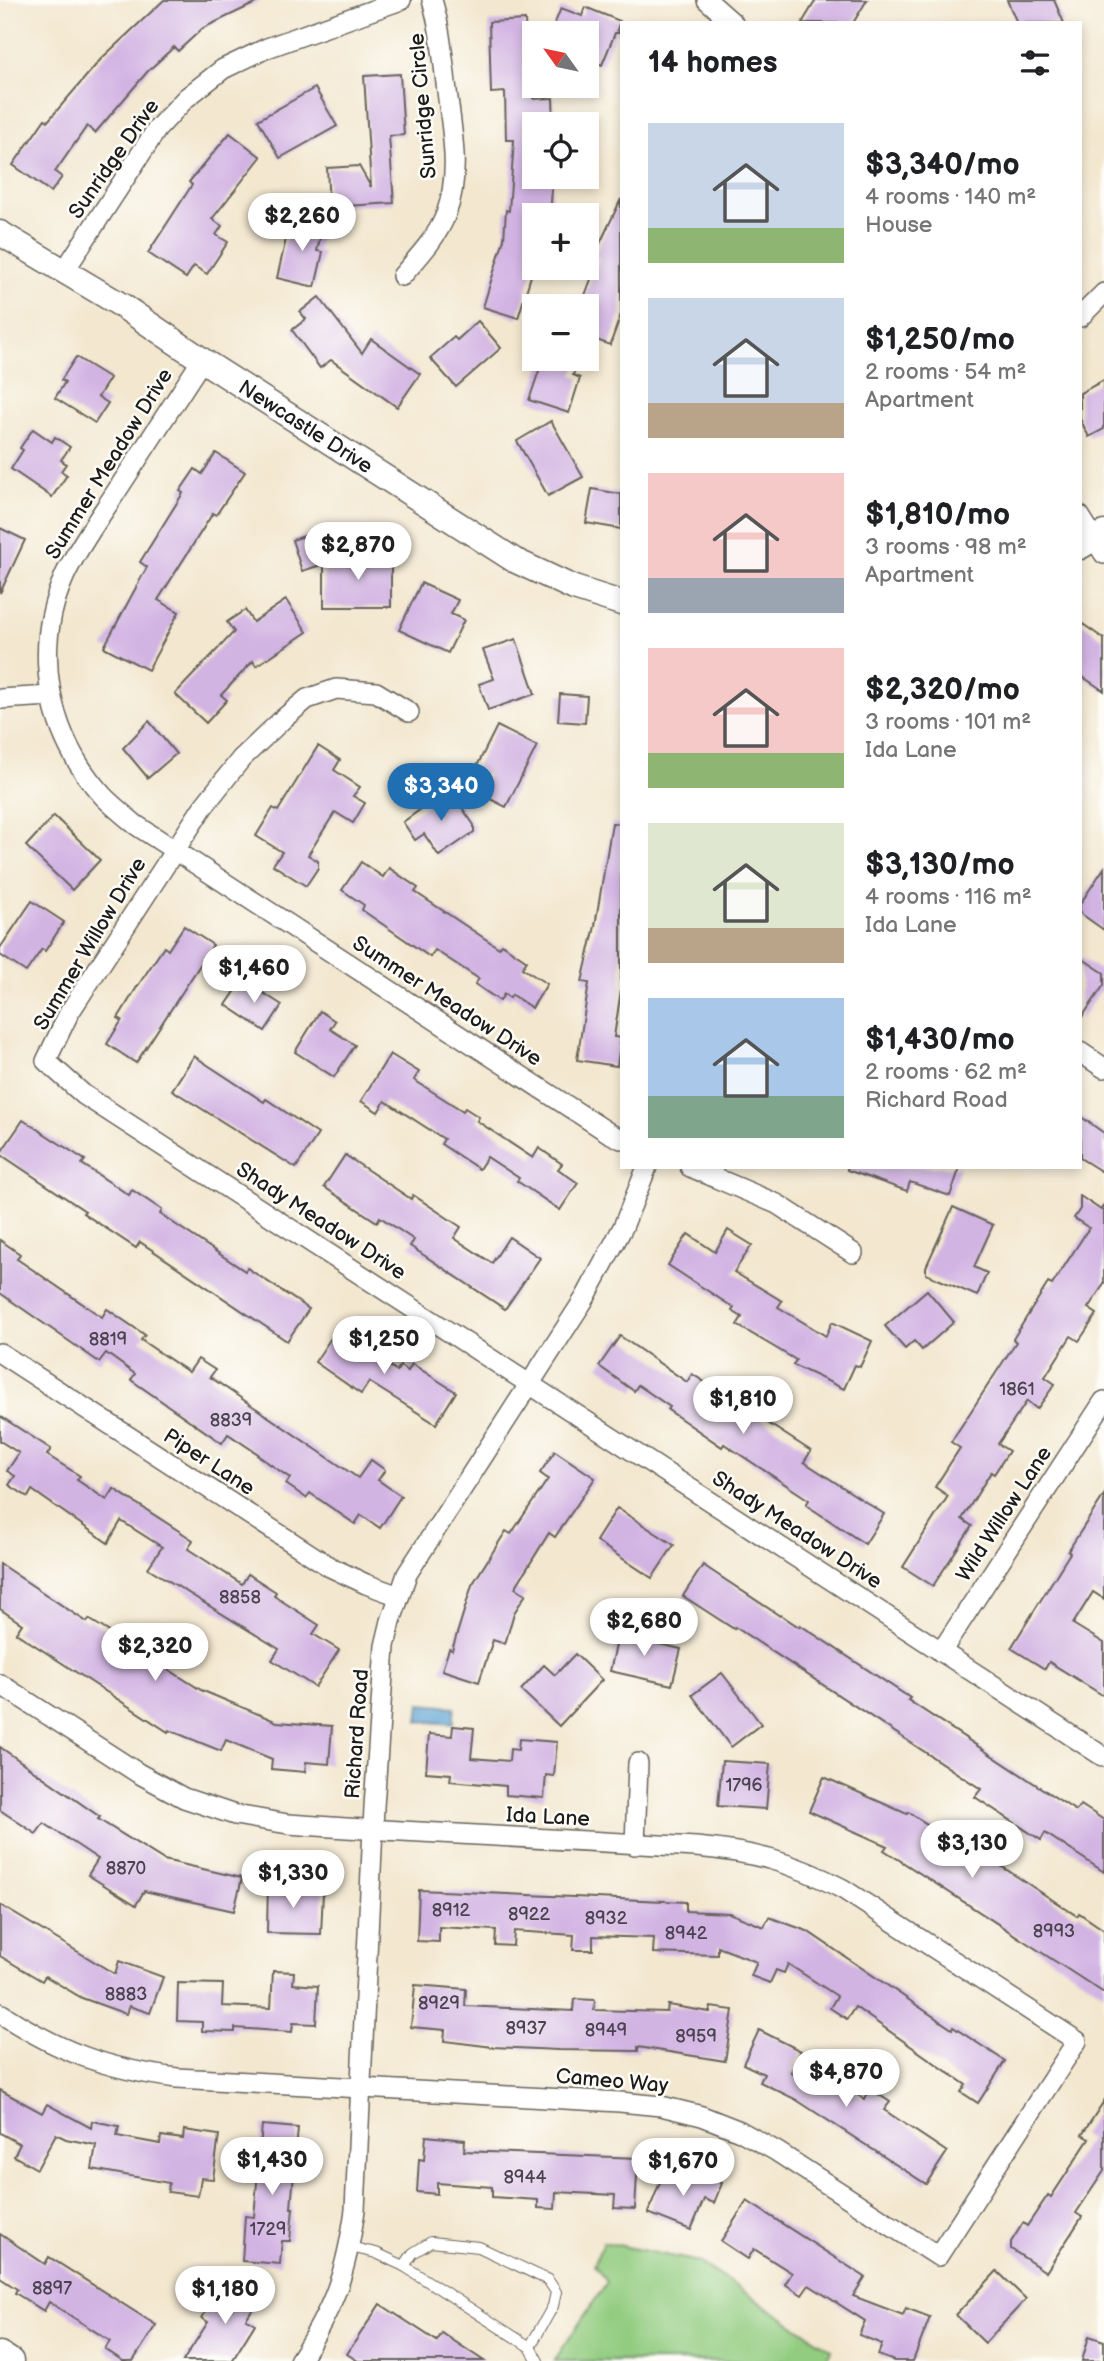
<!DOCTYPE html>
<html lang="en">
<head>
<meta charset="utf-8">
<style>
  :root { --surface:#fff; --page:#f2f2f2; --text:#202124; --muted:#757577; --accent:#1f6fb2 }
  body { margin:0; font-family:"Balsamiq Sans",sans-serif; background:var(--page); color:var(--text); height:100vh; display:flex; flex-direction:column; font-size:26px; white-space:nowrap }
  * { box-sizing:border-box; margin:0 }
  p { font-size:23px; color:var(--muted) }
  .icon { flex:none; width:38px; height:38px; fill:none; stroke:currentColor; stroke-width:2; stroke-linecap:round; stroke-linejoin:round }
  .map { position:relative; flex:1; overflow:hidden }
  .side { position:absolute; left:620px; top:21px; width:462px; height:1148px; display:flex; flex-direction:column; background:var(--surface); border-radius:0px; box-shadow:0 4px 10px #0003 }
  .side>* { flex:none }
  .needle { width:46px; rotate:303deg }
  .tools { position:absolute; left:522px; top:21px; display:grid; gap:14px }
  .tools a { display:grid; place-items:center; width:77px; height:77px; border-radius:0px; background:var(--surface); box-shadow:0 4px 10px #0003; font-size:35px }
  .price { position:absolute; translate:-50% -60px; padding:0 16px; border-radius:24px; background:#fff; color:#222; font-size:23px; line-height:46px; filter:drop-shadow(0 2px 4px #0008) }
  .price::after { content:''; position:absolute; left:50%; top:42px; width:21px; height:16px; margin-left:-10px; background:inherit; clip-path:polygon(0 0,100% 0,50% 100%) }
  .price.active { background:var(--accent); color:#fff }
  ul { padding:0; list-style:none }
  li { display:flex; align-items:center; gap:21px; height:175px; padding:0 28px }
  li span { display:grid; place-items:center; flex:none; width:196px; height:140px; border-radius:0px; color:#555 }
  li>.icon { margin-inline-start:auto }
  span .icon { width:84px; height:84px; fill:#fffc; stroke-width:1 }
  li b { font-size:30px }
  h2 { display:flex; justify-content:space-between; align-items:center; height:84px; padding:0 28px; font-size:30px }
  .map>svg:first-child { display:block }
  .green { fill:#92cc80; stroke:#57744e; stroke-width:2 }
  .water { fill:#5da3d3; stroke:#3c6078; stroke-width:2 }
  .building { fill:#d2b4e3 }
  .lines { fill:none; stroke-linecap:round; stroke-linejoin:round }
  .service-casing { stroke:#67635b; stroke-width:12 }
  .minor-casing { stroke:#67635b; stroke-width:22 }
  .tertiary-casing { stroke:#67635b; stroke-width:27 }
  .service { stroke:#fff; stroke-width:10 }
  .minor { stroke:#fff; stroke-width:19 }
  .tertiary { stroke:#fff; stroke-width:24 }
  .labels { text-anchor:middle; dominant-baseline:central; stroke-width:5; stroke-linejoin:round; paint-order:stroke }
  .number-label { font-size:18px; fill:#4a424e }
  .street-label { font-size:21px; fill:#1c1c1c; stroke:#fdfcf7 }
</style>
</head>
<body>
<div class="map">
<svg width="1104" height="2361" viewBox="0 0 1104 2361">
  <rect width="100%" height="100%" fill="#fdfcf7"/>
  <filter id="ink" filterUnits="userSpaceOnUse"><feTurbulence type="fractalNoise" baseFrequency=".0143" numOctaves="2"/><feDisplacementMap in="SourceGraphic" scale="14" xChannelSelector="R" yChannelSelector="G"/><feConvolveMatrix kernelMatrix="1 2 1 2 8 2 1 2 1" color-interpolation-filters="sRGB"/></filter>
  <filter id="wash" filterUnits="userSpaceOnUse"><feTurbulence type="fractalNoise" baseFrequency=".00686" numOctaves="4" result="noise"/><feDisplacementMap in="SourceGraphic" scale="28" xChannelSelector="R" yChannelSelector="G"/><feGaussianBlur stdDeviation="1.57" result="paint"/><feColorMatrix in="noise" values="0 0 0 0 0 0 0 0 0 0 0 0 0 0 0 0 0 1.4 0 .05"/><feComposite in="paint" operator="in"/></filter>
  <g filter="url(#wash)">
    <rect width="100%" height="100%" fill="#f3e7cf"/>
    <path class="green" d="M603 2242 699 2262 832 2350 824 2361H554L607 2282 594 2265Z"/>
    <path class="water" d="M420 1704 455 1707 453 1724 418 1721Z"/>
    <g id="blocks">
      <g class="building">
        <path d="M164 0H262L203 28 178 51 174 47 148 71 95 133 87 126 55 172 62 177 51 192 13 165 45 119 48 121 101 59Z"/>
        <path d="M816 0H867L853 23H802Z"/>
        <path d="M1007 0H1054L1064 23H1017Z"/>
        <path d="M585 7 620 21 617 30 621 33H615L602 65 586 58V33H551L561 8 582 16Z"/>
        <path d="M525 20 529 86 534 77V99L553 98 554 124H534V177H553L550 215H534V266L518 318 483 307 504 239 506 210 509 211 514 140H506L505 92 491 93 489 22Z"/>
        <path d="M400 74 404 135 389 136 394 203 329 207 327 168 359 166 371 187 364 76Z"/>
        <path d="M315 88 337 126 280 158 258 120Z"/>
        <path d="M230 133 261 157 212 219 222 226 216 235 228 242 207 274 194 266 186 278 148 253 192 185 189 182Z"/>
        <path d="M621 199V314L610 345 586 336V306H581L599 258 594 256Z"/>
        <path d="M291 217 323 225 317 251 323 252 315 287 277 278Z"/>
        <path d="M319 297 362 353 371 339 420 374 397 407 331 360 320 368 292 330 306 319 300 312Z"/>
        <path d="M478 321 501 348 456 387 430 358 454 337 457 340Z"/>
        <path d="M76 357 110 378 98 397 108 403 95 423 55 398 65 382 61 380Z"/>
        <path d="M543 359H579L573 375 580 378 569 413 529 400Z"/>
        <path d="M1104 380V429L1089 437 1080 419V393Z"/>
        <path d="M551 421 583 477 548 496 517 441Z"/>
        <path d="M33 429 52 442 55 437 70 447 61 460 66 464 61 471 67 475 52 497 11 469 23 450 20 448Z"/>
        <path d="M216 453 245 472 216 515 213 513 158 600 179 612 148 670 104 647 147 567 140 562 183 493 180 491 195 469 202 474Z"/>
        <path d="M592 489 621 494V529L586 523Z"/>
        <path d="M0 528 25 540 0 593Z"/>
        <path d="M314 533 324 564 302 571 292 540Z"/>
        <rect x="324" y="558" width="67" height="49"/>
        <path d="M421 583 458 600 451 614 464 620 448 653 399 630Z"/>
        <path d="M286 600 307 632 256 666 253 661 221 695 227 700 206 723 175 694 234 632 227 622 245 610 253 622Z"/>
        <path d="M1080 622 1104 639V691L1080 675Z"/>
        <path d="M516 639 535 694 488 710 479 684 494 679 483 650Z"/>
        <path d="M560 694 587 696 585 723 558 721Z"/>
        <path d="M149 721 176 754 148 778 123 748Z"/>
        <path d="M497 726 537 746 506 807 480 794 489 775 476 768Z"/>
        <path d="M318 746 340 760 334 770 360 787 353 796 365 803 353 823 335 812 308 855 318 861V868L306 886 273 865 282 852 256 836 273 808 278 811Z"/>
        <path d="M449 789 474 825V832L439 856 424 834 415 840 403 822Z"/>
        <path d="M54 816 100 860 72 890 26 846Z"/>
        <path d="M612 823 621 824V990L614 1037 621 1038 617 1066 577 1060 589 983 582 982 595 926Z"/>
        <path d="M361 862 383 877 389 868 418 888 415 892 499 948 502 944 527 961 522 968 547 984 532 1008 512 995 510 998 504 994 500 1001 475 984 479 979 435 950 430 957 362 910 364 905 342 890Z"/>
        <path d="M1104 868V930L1080 913V904Z"/>
        <path d="M32 901 64 922 45 951 42 949 26 972 0 955V948Z"/>
        <path d="M184 926 213 945 136 1063 107 1044 122 1020 118 1018 137 987 164 947 168 950Z"/>
        <path d="M1080 957 1104 973V985L1080 1020Z"/>
        <path d="M243 980 282 1005 265 1031 226 1005Z"/>
        <path d="M320 1011 335 1021 330 1029 355 1045 334 1077 295 1052Z"/>
        <path d="M390 1054 419 1072 414 1080 463 1111 465 1108 479 1117 477 1121 533 1158 539 1148 562 1164 558 1169 578 1183 560 1210 517 1181 519 1178 487 1157 479 1169 441 1144 444 1139 385 1101 378 1112 361 1101Z"/>
        <path d="M194 1056 264 1102 266 1099 318 1134 296 1168 172 1090Z"/>
        <path d="M1080 1116 1104 1133V1173L1080 1158Z"/>
        <path d="M23 1120 85 1160 82 1164 129 1195 132 1190 162 1210 160 1214 245 1271 247 1268 309 1309 287 1341 140 1242 136 1248 83 1213 85 1211 0 1154Z"/>
        <path d="M345 1155 411 1199 413 1195 461 1227 454 1238 492 1263 509 1237 540 1258 505 1309 410 1246 414 1240 380 1217 377 1222 324 1187Z"/>
        <path d="M847 1167H960L950 1196 910 1182 907 1191 847 1170Z"/>
        <path d="M1080 1196 1101 1210 1104 1204V1284L1088 1308 1097 1314 1079 1341 1071 1336 1045 1377 1055 1384 1037 1409 1027 1401 998 1444 1009 1451 994 1474 991 1472 962 1519 972 1526 933 1586 903 1567 948 1496 935 1487 960 1448 951 1442 1016 1342 1013 1339 1048 1283 1052 1285 1089 1228 1074 1218 1080 1209Z"/>
        <path d="M953 1207 993 1225 974 1267 987 1273 977 1296 926 1274V1267Z"/>
        <path d="M728 1230 752 1245 734 1272 782 1301 778 1307 826 1336 832 1322 872 1341 860 1367 855 1365 844 1389 793 1365 796 1360 737 1325 742 1317 732 1311 734 1308 668 1265 688 1234 715 1252Z"/>
        <path d="M0 1240 20 1254 17 1259 102 1317 107 1309 145 1335 141 1340 189 1372 198 1359 215 1370 210 1377 358 1478 371 1460 385 1470 378 1480 401 1496 380 1528 361 1515 355 1524 310 1493 306 1498 286 1484 290 1478 257 1455 258 1454 228 1434 222 1443 131 1380 135 1374 106 1353 99 1362 0 1293Z"/>
        <path d="M927 1290 954 1322 922 1350 914 1341 905 1349 885 1326Z"/>
        <path d="M339 1326 353 1335 351 1339 397 1371 400 1366 408 1371 412 1364 456 1392 436 1424 369 1382 361 1394 315 1362Z"/>
        <path d="M620 1336 687 1382 692 1374 811 1451 804 1462 884 1514 865 1544 806 1505 809 1500 724 1444 722 1447 668 1410 670 1407 638 1385 634 1391 599 1366Z"/>
        <path d="M0 1416 51 1449 47 1455 80 1476 77 1480 107 1500 114 1489 193 1540 188 1549 208 1562 242 1584 248 1574 276 1592 274 1596 319 1625 313 1634 339 1650 315 1687 272 1660 279 1649 148 1568 162 1547 121 1521 108 1543 32 1490 28 1497 9 1485 15 1476 7 1471 19 1453 0 1441Z"/>
        <path d="M555 1451 595 1478 555 1537 549 1533 515 1588 526 1594 514 1613 505 1644 493 1640 479 1682 442 1670 449 1649 452 1650 472 1585 506 1531 511 1534 548 1479 540 1473Z"/>
        <path d="M1104 1495V1599L1093 1592 1073 1624 1104 1643V1696L1049 1662 1045 1669 1011 1648 1070 1553 1068 1551Z"/>
        <path d="M617 1508 674 1545 652 1578 596 1541Z"/>
        <path d="M0 1564 87 1622 89 1619 201 1690 277 1722 332 1726 329 1764 306 1762 305 1772 271 1769 272 1759 226 1740 221 1751 169 1730 168 1732 16 1633 22 1624 0 1609Z"/>
        <path d="M703 1565 780 1616 781 1615 799 1627 800 1625 910 1698 908 1700 1076 1811 1081 1805 1104 1820V1872L1045 1833 1041 1840 975 1797 981 1789 735 1627 734 1629 683 1596Z"/>
        <path d="M621 1624 640 1629 637 1639 681 1649 672 1685 610 1671Z"/>
        <path d="M575 1654 602 1680 559 1726 521 1690 544 1665 555 1675Z"/>
        <path d="M722 1673 761 1724 731 1747 692 1695Z"/>
        <path d="M453 1726 474 1728 471 1758 509 1761 510 1749 518 1750 519 1739 557 1742 554 1776 546 1775 544 1798 506 1795V1786L450 1781 451 1774 426 1772 429 1734 452 1736Z"/>
        <path d="M0 1747 100 1817 98 1819 164 1860 242 1878 234 1911 144 1891 136 1905 88 1875 98 1859 44 1823 36 1834 0 1810Z"/>
        <path d="M722 1761 770 1764 766 1809 718 1806Z"/>
        <path d="M824 1777 907 1814 908 1812 973 1853 975 1849 1077 1916 1079 1913 1104 1930V1993L884 1850 887 1846 809 1811Z"/>
        <path d="M268 1881 290 1882V1891L323 1892 321 1934 267 1933Z"/>
        <path d="M419 1890 686 1902V1911L729 1913 764 1927 769 1917 807 1931 952 2029 953 2027 1005 2061 978 2103 961 2092 966 2085 855 2007 847 2019 830 2008 837 1996 788 1964 784 1973 776 1970 770 1983 751 1976 757 1962 718 1947V1955L653 1953 654 1938 593 1936V1950H573L574 1935 514 1931 513 1946 495 1945 496 1930 439 1927V1942L417 1941Z"/>
        <path d="M0 1905 115 1974 119 1961 163 1977 150 2013 129 2006 126 2014 82 1998 45 1976 42 1981 0 1956Z"/>
        <path d="M273 1971 294 1972 293 1984 318 1986 316 2024 293 2023 292 2032 235 2028V2032L202 2031V2022L177 2021 178 1983 223 1984 222 2006 271 2008Z"/>
        <path d="M415 1985 466 1989 465 2006 573 2011 574 1999 595 2000 594 2010 667 2012 668 2005 710 2012 711 2007 733 2010 725 2061 638 2047V2051L558 2050 493 2047 444 2041 445 2030 411 2027Z"/>
        <path d="M759 2030 801 2051 791 2072 821 2086 829 2076 864 2099 870 2089 890 2102 884 2110 947 2152 926 2184 795 2099 760 2082 764 2074 743 2064Z"/>
        <path d="M0 2090 42 2113 47 2104 91 2128 92 2121 119 2126 117 2136 160 2144 161 2136 183 2139 184 2130 219 2135 213 2179 201 2178 198 2196 168 2192 169 2183 92 2169 96 2145 66 2139 56 2134 37 2169 14 2156 20 2144 0 2133Z"/>
        <path d="M1104 2101V2171L1076 2213 1082 2217 1046 2272 1011 2249V2242L1023 2223 1027 2226 1048 2195 1051 2197 1089 2139 1082 2135Z"/>
        <path d="M262 2125 298 2128 291 2208H293L290 2241H282L280 2264 242 2261 245 2216 254 2217Z"/>
        <path d="M426 2136 465 2140 464 2151 638 2158 635 2209 614 2208 615 2195 556 2192 555 2209 538 2208V2200L492 2197V2187L437 2183V2194L417 2192 419 2159 424 2160Z"/>
        <path d="M690 2170 722 2183 714 2203 704 2199 691 2230 648 2213 664 2172 686 2181Z"/>
        <path d="M747 2201 865 2277 853 2296 903 2315 906 2308 930 2317 913 2361H894L878 2355 882 2344 859 2335 865 2321 809 2285 802 2295 785 2284 792 2273 754 2249 748 2259 721 2241Z"/>
        <path d="M0 2234 45 2264 49 2257 156 2325 133 2361H123L105 2349 110 2341 49 2302 44 2311 15 2293 17 2289 0 2278Z"/>
        <path d="M997 2271 1026 2299 985 2343 956 2315Z"/>
        <path d="M227 2279 259 2299 246 2319 255 2324 232 2361H183L208 2322 202 2318Z"/>
        <path d="M380 2304 437 2341 442 2333 484 2361H358L347 2354Z"/>
        <path d="M1089 2336 1104 2341V2361H1082Z"/>
      </g>
    </g>
  </g>
  <g filter="url(#ink)">
    <use href="#blocks" fill-opacity="0" stroke="#67635b" stroke-width="2"/>
    <g class="lines">
      <g class="service-casing">
        <g id="service">
          <path d="M350 2247 376 2253 404 2266"/>
          <path d="M530 2347 553 2306 556 2292 548 2280 479 2247 431 2242 413 2253 404 2266 530 2347 538 2361"/>
        </g>
      </g>
      <g class="minor-casing">
        <g id="minor">
          <path d="M707 0 733 23"/>
          <path d="M65 270 157 129 186 98 223 69 267 48 401 0"/>
          <path d="M402 276C418 257 437 238 446 214 461 174 452 132 447 91 443 60 441 30 432 0"/>
          <path d="M1080 317 1104 293"/>
          <path d="M202 360C174 403 146 446 118 489 100 517 79 545 65 575 31 650 48 737 104 797 114 807 125 816 136 825L609 1133 621 1139"/>
          <path d="M1080 516 1104 554"/>
          <path d="M0 699 51 696"/>
          <path d="M409 712 376 692 336 689 307 699 283 719 241 759 203 807 69 1013 46 1061 84 1095 1104 1757"/>
          <path d="M1080 1052 1104 1068"/>
          <path d="M690 1167 777 1204 853 1253"/>
          <path d="M0 1353 330 1567 366 1584 399 1596"/>
          <path d="M941 1652 1104 1401"/>
          <path d="M0 1684 138 1773 184 1798 235 1815 288 1824 346 1828 696 1847C753 1852 792 1862 843 1889L1077 2041 938 2256 776 2151 740 2131 702 2116 661 2106 620 2102 177 2078C106 2069 60 2052 0 2013"/>
          <path d="M635 1845 638 1763"/>
          <path d="M299 2361C334 2307 346 2274 355 2210L374 1807 385 1646 391 1621 407 1574 585 1298 623 1227 647 1167"/>
        </g>
      </g>
      <g class="tertiary-casing">
        <g id="tertiary">
          <path id="s1" d="M0 233 121 305 202 360 514 560 574 588 621 603"/>
          <path d="M1080 547 1104 533"/>
          <path d="M0 2354 11 2361"/>
        </g>
      </g>
      <use href="#service" class="service"/>
      <use href="#minor" class="minor"/>
      <use href="#tertiary" class="tertiary"/>
    </g>
  </g>
  <g class="labels">
    <g class="number-label">
      <text x="108" y="1339">8819</text>
      <text x="1017" y="1389">1861</text>
      <text x="231" y="1420">8839</text>
      <text x="240" y="1597">8858</text>
      <text x="744" y="1785">1796</text>
      <text x="126" y="1868">8870</text>
      <text x="451" y="1910">8912</text>
      <text x="529" y="1914">8922</text>
      <text x="606" y="1918">8932</text>
      <text x="1054" y="1931">8993</text>
      <text x="686" y="1933">8942</text>
      <text x="126" y="1994">8883</text>
      <text x="439" y="2003">8929</text>
      <text x="526" y="2028">8937</text>
      <text x="606" y="2030">8949</text>
      <text x="696" y="2036">8959</text>
      <text x="525" y="2177">8944</text>
      <text x="268" y="2229">1729</text>
      <text x="52" y="2288">8897</text>
    </g>
    <g class="street-label">
      <text transform="translate(423 106) rotate(-95)">Sunridge Circle</text>
      <text transform="translate(114 159) rotate(-55)">Sunridge Drive</text>
      <text stroke="none"><textPath href="#s1" startOffset="362">Newcastle Drive</textPath></text>
      <text transform="translate(109 464) rotate(-58)">Summer Meadow Drive</text>
      <text transform="translate(90 944) rotate(-59)">Summer Willow Drive</text>
      <text transform="translate(447 1001) rotate(33)">Summer Meadow Drive</text>
      <text transform="translate(321 1221) rotate(33)">Shady Meadow Drive</text>
      <text transform="translate(209 1462) rotate(33)">Piper Lane</text>
      <text transform="translate(1004 1514) rotate(-57)">Wild Willow Lane</text>
      <text transform="translate(797 1530) rotate(33)">Shady Meadow Drive</text>
      <text transform="translate(357 1734) rotate(-86)">Richard Road</text>
      <text transform="translate(548 1817) rotate(3)">Ida Lane</text>
      <text transform="translate(612 2081) rotate(5)">Cameo Way</text>
    </g>
  </g>
</svg>
<div class="tools">
<a><svg class="needle" viewBox="-14 -14 28 28"><path d="M0-13l5 13h-10z" fill="#e53935"/><path d="M0 13l5-13h-10z" fill="#757577"/></svg></a>
<a><svg class="icon" aria-label="locate" viewBox="0 0 24 24"><circle cx="12" cy="12" r="6"/><path d="M12 2v4M12 18v4M2 12h4M18 12h4"/></svg></a>
<a>+</a>
<a>−</a>
</div>
<b class="price" style="left:302px;top:253px">$2,260</b>
<b class="price" style="left:358px;top:582px">$2,870</b>
<b class="price active" style="left:441px;top:823px">$3,340</b>
<b class="price" style="left:254px;top:1005px">$1,460</b>
<b class="price" style="left:384px;top:1376px">$1,250</b>
<b class="price" style="left:743px;top:1436px">$1,810</b>
<b class="price" style="left:644px;top:1658px">$2,680</b>
<b class="price" style="left:155px;top:1683px">$2,320</b>
<b class="price" style="left:972px;top:1880px">$3,130</b>
<b class="price" style="left:293px;top:1910px">$1,330</b>
<b class="price" style="left:846px;top:2109px">$4,870</b>
<b class="price" style="left:272px;top:2197px">$1,430</b>
<b class="price" style="left:683px;top:2198px">$1,670</b>
<b class="price" style="left:225px;top:2326px">$1,180</b>
<section class="side">
<h2>14 homes<svg class="icon" aria-label="filters" viewBox="0 0 24 24"><path d="M4 7h16M4 17h16"/><circle cx="9" cy="7" r="2"/><circle cx="15" cy="17" r="2"/></svg></h2>
<ul>
<li><span style="background:linear-gradient(#c9d6e8 75%,#8fb573 0)"><svg class="icon" aria-label="home" viewBox="0 0 24 24"><path d="M3 11l9-7 9 7M6 9v11h12V9"/></svg></span><div><b>$3,340/mo</b><p>4 rooms · 140 m²</p><p>House</p></div></li>
<li><span style="background:linear-gradient(#c9d6e8 75%,#b9a48a 0)"><svg class="icon" aria-label="home" viewBox="0 0 24 24"><path d="M3 11l9-7 9 7M6 9v11h12V9"/></svg></span><div><b>$1,250/mo</b><p>2 rooms · 54 m²</p><p>Apartment</p></div></li>
<li><span style="background:linear-gradient(#f6c9c9 75%,#9aa5b1 0)"><svg class="icon" aria-label="home" viewBox="0 0 24 24"><path d="M3 11l9-7 9 7M6 9v11h12V9"/></svg></span><div><b>$1,810/mo</b><p>3 rooms · 98 m²</p><p>Apartment</p></div></li>
<li><span style="background:linear-gradient(#f6c9c9 75%,#8fb573 0)"><svg class="icon" aria-label="home" viewBox="0 0 24 24"><path d="M3 11l9-7 9 7M6 9v11h12V9"/></svg></span><div><b>$2,320/mo</b><p>3 rooms · 101 m²</p><p>Ida Lane</p></div></li>
<li><span style="background:linear-gradient(#dfe7d0 75%,#b9a48a 0)"><svg class="icon" aria-label="home" viewBox="0 0 24 24"><path d="M3 11l9-7 9 7M6 9v11h12V9"/></svg></span><div><b>$3,130/mo</b><p>4 rooms · 116 m²</p><p>Ida Lane</p></div></li>
<li><span style="background:linear-gradient(#a9c7e8 70%,#7fa58c 0)"><svg class="icon" aria-label="home" viewBox="0 0 24 24"><path d="M3 11l9-7 9 7M6 9v11h12V9"/></svg></span><div><b>$1,430/mo</b><p>2 rooms · 62 m²</p><p>Richard Road</p></div></li>
</ul>
</section>
</div>
</body>
</html>
